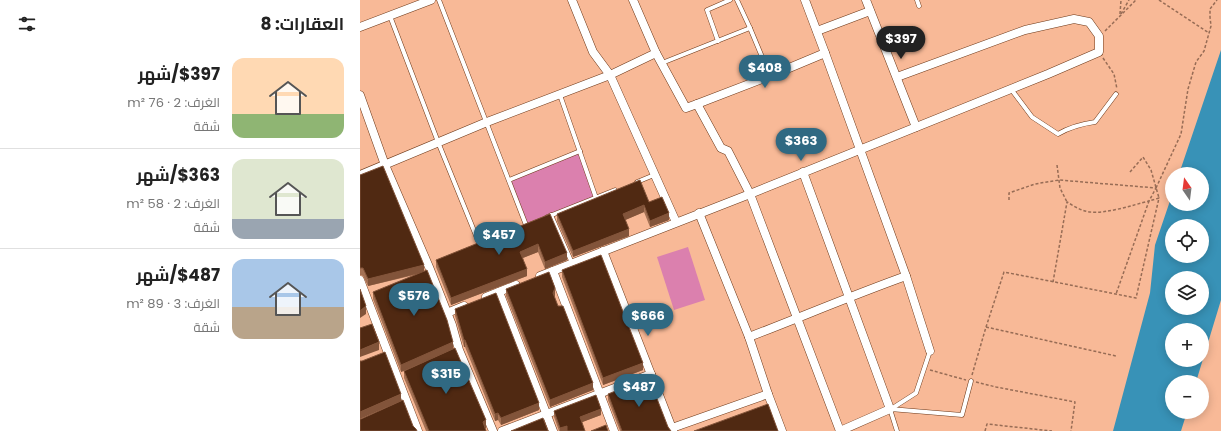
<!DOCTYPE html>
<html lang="ar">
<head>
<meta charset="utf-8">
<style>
  :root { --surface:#fff; --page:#f2f2f2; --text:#222; --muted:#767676; --line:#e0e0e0; --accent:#306982 }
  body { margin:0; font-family:Poppins,Cairo,sans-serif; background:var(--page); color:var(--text); direction:rtl; height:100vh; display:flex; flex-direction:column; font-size:15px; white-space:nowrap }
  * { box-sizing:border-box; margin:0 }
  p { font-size:13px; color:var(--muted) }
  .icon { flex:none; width:22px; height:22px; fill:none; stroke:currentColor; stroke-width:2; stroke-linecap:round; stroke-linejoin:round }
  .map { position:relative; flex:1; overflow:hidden; direction:ltr }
  .panel { display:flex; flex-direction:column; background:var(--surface); width:360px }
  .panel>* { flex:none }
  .needle { width:26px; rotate:346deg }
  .fabs { position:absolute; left:805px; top:167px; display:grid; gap:8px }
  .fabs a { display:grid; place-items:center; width:44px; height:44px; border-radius:50%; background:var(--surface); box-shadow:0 2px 10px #0003; font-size:20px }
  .price { position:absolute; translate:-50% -34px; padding:0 9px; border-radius:14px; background:var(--accent); color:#fff; font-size:13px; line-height:26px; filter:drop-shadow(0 1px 2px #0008) }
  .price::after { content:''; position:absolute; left:50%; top:24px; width:12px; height:9px; margin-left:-6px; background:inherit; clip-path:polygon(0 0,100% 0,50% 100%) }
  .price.current { background:#222; color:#fff }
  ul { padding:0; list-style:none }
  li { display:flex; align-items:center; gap:12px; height:100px; padding:0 16px }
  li+li { border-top:1px solid var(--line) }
  li span { display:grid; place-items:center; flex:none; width:112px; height:80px; border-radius:12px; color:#555 }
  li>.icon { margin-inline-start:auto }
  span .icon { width:48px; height:48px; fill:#fffc; stroke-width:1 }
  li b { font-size:17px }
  h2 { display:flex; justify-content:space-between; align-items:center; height:48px; padding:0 16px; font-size:17px }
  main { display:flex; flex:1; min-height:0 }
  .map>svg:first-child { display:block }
  .green { fill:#db80ae }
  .water { fill:#3892b7; fill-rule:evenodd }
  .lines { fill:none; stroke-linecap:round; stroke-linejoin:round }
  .service-casing { stroke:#6d3818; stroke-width:5 }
  .minor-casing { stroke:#6d3818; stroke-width:9 }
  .path { stroke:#976c55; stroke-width:1.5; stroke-dasharray:3 2; stroke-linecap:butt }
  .service { stroke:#fff; stroke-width:4 }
  .minor { stroke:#fff; stroke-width:8 }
  .wall { fill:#a47154 }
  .shaded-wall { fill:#82543a }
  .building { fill:#502912; stroke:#82543a }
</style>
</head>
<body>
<main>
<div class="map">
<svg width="861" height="431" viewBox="0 0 861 431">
  <rect width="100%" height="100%" fill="#f8b997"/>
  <g class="green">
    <path d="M220 151 236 198 166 225 149 180Z"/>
    <path d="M328 247 345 300 314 310 297 257Z"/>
  </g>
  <path class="water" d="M861 50V300L836 382H812V412H827L821 431H753L790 293 795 245 812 195V204H842V174H819ZM812 226H842V256H812ZM812 278H842V308H812ZM812 330H842V360H812Z"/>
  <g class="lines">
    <g class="service-casing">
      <g id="service">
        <path d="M79 0 166 225"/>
        <path d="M377 0 390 28 410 76"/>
        <path d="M557 0 559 6"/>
        <path d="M30 16 78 142 119 243"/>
        <path d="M358 41 347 10 370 0"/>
        <path d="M302 63 390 28"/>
        <path d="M651 89 672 117 698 134C710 127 721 124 735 122L756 94"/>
        <path d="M200 95 236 198"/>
        <path d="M149 180 220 151"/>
        <path d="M277 182 294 175"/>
        <path d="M191 215 212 263"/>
        <path d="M187 217 255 190"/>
        <path d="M530 409 602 415 611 381"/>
        <path d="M530 409 537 431"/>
        <path d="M531 409 556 393 570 351"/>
      </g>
    </g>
    <g class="minor-casing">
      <g id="minor">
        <path d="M212 0 233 52 250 75 316 222"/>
        <path d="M273 0 296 53 326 108 337 104 361 148 368 151 390 194 480 431"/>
        <path d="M445 0 465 53 546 276 570 351"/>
        <path d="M506 0 556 127"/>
        <path d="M0 27 71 0"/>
        <path d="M457 31 510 11"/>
        <path d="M0 95 25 165 69 267 92 325 99 350 133 431"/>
        <path d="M337 104 410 76 465 53"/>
        <path d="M443 172 530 409 480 431"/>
        <path d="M0 175 127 122 250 75 296 53"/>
        <path d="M339 213 389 337"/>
        <path d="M243 251 313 431"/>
        <path d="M193 271 254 431"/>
        <path d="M180 276 390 194 688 74 739 52V36L729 22 714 19 665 30 537 77"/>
        <path d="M0 280 58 431"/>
        <path d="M139 292 193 431"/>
        <path d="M126 297 156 285"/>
        <path d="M87 313 104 306"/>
        <path d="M408 394 422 431"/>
        <path d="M312 428 408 394 389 337C441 317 493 295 546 276"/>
        <path d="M142 431 291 374"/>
      </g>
    </g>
    <g class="path">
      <path d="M799 0 849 33"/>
      <path d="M760 14 761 0"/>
      <path d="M761 14 769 0"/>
      <path d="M745 31 776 0"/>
      <path d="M743 58 754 74 757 89"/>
      <path d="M697 165 700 188 707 202"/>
      <path d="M770 172 783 157 791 170 799 198"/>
      <path d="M796 188 821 134 828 89 836 62 844 51 851 26 850 17V9L857 0"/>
      <path d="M649 200V193L675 184 699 180 796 188 789 201C773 205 746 214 730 212 721 211 714 206 707 202L693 282"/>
      <path d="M626 327 644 272 776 298 799 198 789 201 756 294"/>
      <path d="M570 370 606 380"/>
      <path d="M612 375 626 327 756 356"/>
      <path d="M616 382 636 387 715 402 711 431"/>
      <path d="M625 431 627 424 692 431"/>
    </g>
    <use href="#service" class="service"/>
    <use href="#minor" class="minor"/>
  </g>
  <g class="wall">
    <path d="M0 175 64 271 93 349 41 372 13 299V292L59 274 8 286 3 276 0 275Z"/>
    <path d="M289 202 309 220 290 227 284 212 265 220 269 236 213 257 197 221V214Z"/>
    <path d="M190 214 207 260 185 269 178 252 163 258 167 276 91 305 76 267V260Z"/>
    <path d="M202 270 283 370 243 385 202 277Z"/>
    <path d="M146 289 195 295 194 297 233 390 190 407 146 296Z"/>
    <path d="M95 309 179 410 141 425 138 420 135 421 105 347H104L95 316Z"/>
    <path d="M44 371 126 428H125L126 431H66L44 378Z"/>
    <path d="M248 394 308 427 311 431H260L248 400Z"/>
    <path d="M194 411 241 415 222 422 225 431H199L194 417Z"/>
  </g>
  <g class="shaded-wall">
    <path d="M284 205V212L263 221V214Z"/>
    <path d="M309 213V220L290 227V221Z"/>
    <path d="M269 229V236L213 257V251Z"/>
    <path d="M178 244V252L160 259V252Z"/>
    <path d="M207 253V260L185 269V262Z"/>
    <path d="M64 265V272L8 286V279Z"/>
    <path d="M167 269V276L91 305V298Z"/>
    <path d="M195 288V295L193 300V293Z"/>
    <path d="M6 306V314L0 318V311Z"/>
    <rect x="104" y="340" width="1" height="7"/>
    <path d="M19 342V350L0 357V350Z"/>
    <path d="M93 342V349L41 372V365Z"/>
    <path d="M283 363V370L243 385V378Z"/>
    <path d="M233 383V390L190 407V400Z"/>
    <path d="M41 394V401L0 419V412Z"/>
    <path d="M179 403V410L141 425V418Z"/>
    <path d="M241 409V415L220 423V417Z"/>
    <path d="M138 413V420L135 421V414Z"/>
    <path d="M126 420V428L123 429V422Z"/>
    <path d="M207 426V431H200V428Z"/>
  </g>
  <g class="building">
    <path d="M23 166 64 265 8 279 3 268H0V175Z"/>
    <path d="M280 180 289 202 302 197 309 213 290 221 284 205 263 214 269 229 213 251 197 214Z"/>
    <path d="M190 214 207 253 185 262 178 244 160 252 167 269 91 298 76 260Z"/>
    <path d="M241 255 283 363 243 378 202 270Z"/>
    <path d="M67 270 87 320 93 342 41 365 13 292Z"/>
    <path d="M189 272 195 288 193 293 198 306H203L233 383 190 400 146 289Z"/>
    <path d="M0 289 6 306 0 311Z"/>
    <path d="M136 293 179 403 141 418 138 413 135 414 105 340H104L95 309Z"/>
    <path d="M12 324 19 342 0 350V328Z"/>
    <path d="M95 348 126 420 123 422 126 431H69L44 371Z"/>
    <path d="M25 352 41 394 0 412V361H2Z"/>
    <path d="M289 378 308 427 311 431H262L248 394Z"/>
    <path d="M236 395 241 409 220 417 225 431H207V426L200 428 194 411Z"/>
    <path d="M43 400 53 426 56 429 57 431H0V419H1Z"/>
    <path d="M408 404 418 431H334Z"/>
    <path d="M183 418 188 431H151Z"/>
    <path d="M246 425 248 431H231Z"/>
  </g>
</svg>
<div class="fabs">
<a><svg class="needle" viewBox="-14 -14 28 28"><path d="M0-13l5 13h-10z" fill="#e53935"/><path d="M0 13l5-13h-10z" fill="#767676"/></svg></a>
<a><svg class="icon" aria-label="locate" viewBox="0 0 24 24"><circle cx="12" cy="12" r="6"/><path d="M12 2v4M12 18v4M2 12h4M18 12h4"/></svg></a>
<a><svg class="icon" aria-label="layers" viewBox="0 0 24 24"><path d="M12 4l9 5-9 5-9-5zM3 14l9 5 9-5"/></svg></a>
<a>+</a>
<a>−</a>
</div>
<b class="price current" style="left:541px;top:60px">$397</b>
<b class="price" style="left:405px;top:89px">$408</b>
<b class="price" style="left:441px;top:162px">$363</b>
<b class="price" style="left:139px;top:256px">$457</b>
<b class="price" style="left:54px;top:317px">$576</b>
<b class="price" style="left:288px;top:337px">$666</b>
<b class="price" style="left:86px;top:395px">$315</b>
<b class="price" style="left:279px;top:408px">$487</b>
</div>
<section class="panel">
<h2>العقارات: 8<svg class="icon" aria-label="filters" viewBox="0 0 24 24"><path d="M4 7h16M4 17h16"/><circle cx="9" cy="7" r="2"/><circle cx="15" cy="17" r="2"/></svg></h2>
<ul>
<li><span style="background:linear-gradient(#ffd9b3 70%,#8fb573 0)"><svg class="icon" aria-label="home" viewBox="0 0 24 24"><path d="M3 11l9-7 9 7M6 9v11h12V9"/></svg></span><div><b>$397/شهر</b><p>الغرف: 2 · 76 m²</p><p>شقة</p></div></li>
<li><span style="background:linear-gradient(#dfe7d0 75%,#9aa5b1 0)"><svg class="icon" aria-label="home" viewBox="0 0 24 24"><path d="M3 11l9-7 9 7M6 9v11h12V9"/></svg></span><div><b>$363/شهر</b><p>الغرف: 2 · 58 m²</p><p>شقة</p></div></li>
<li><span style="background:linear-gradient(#a9c7e8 60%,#b9a48a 0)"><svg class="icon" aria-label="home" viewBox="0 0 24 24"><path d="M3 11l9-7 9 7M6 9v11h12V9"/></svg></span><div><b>$487/شهر</b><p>الغرف: 3 · 89 m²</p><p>شقة</p></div></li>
</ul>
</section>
</main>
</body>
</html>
